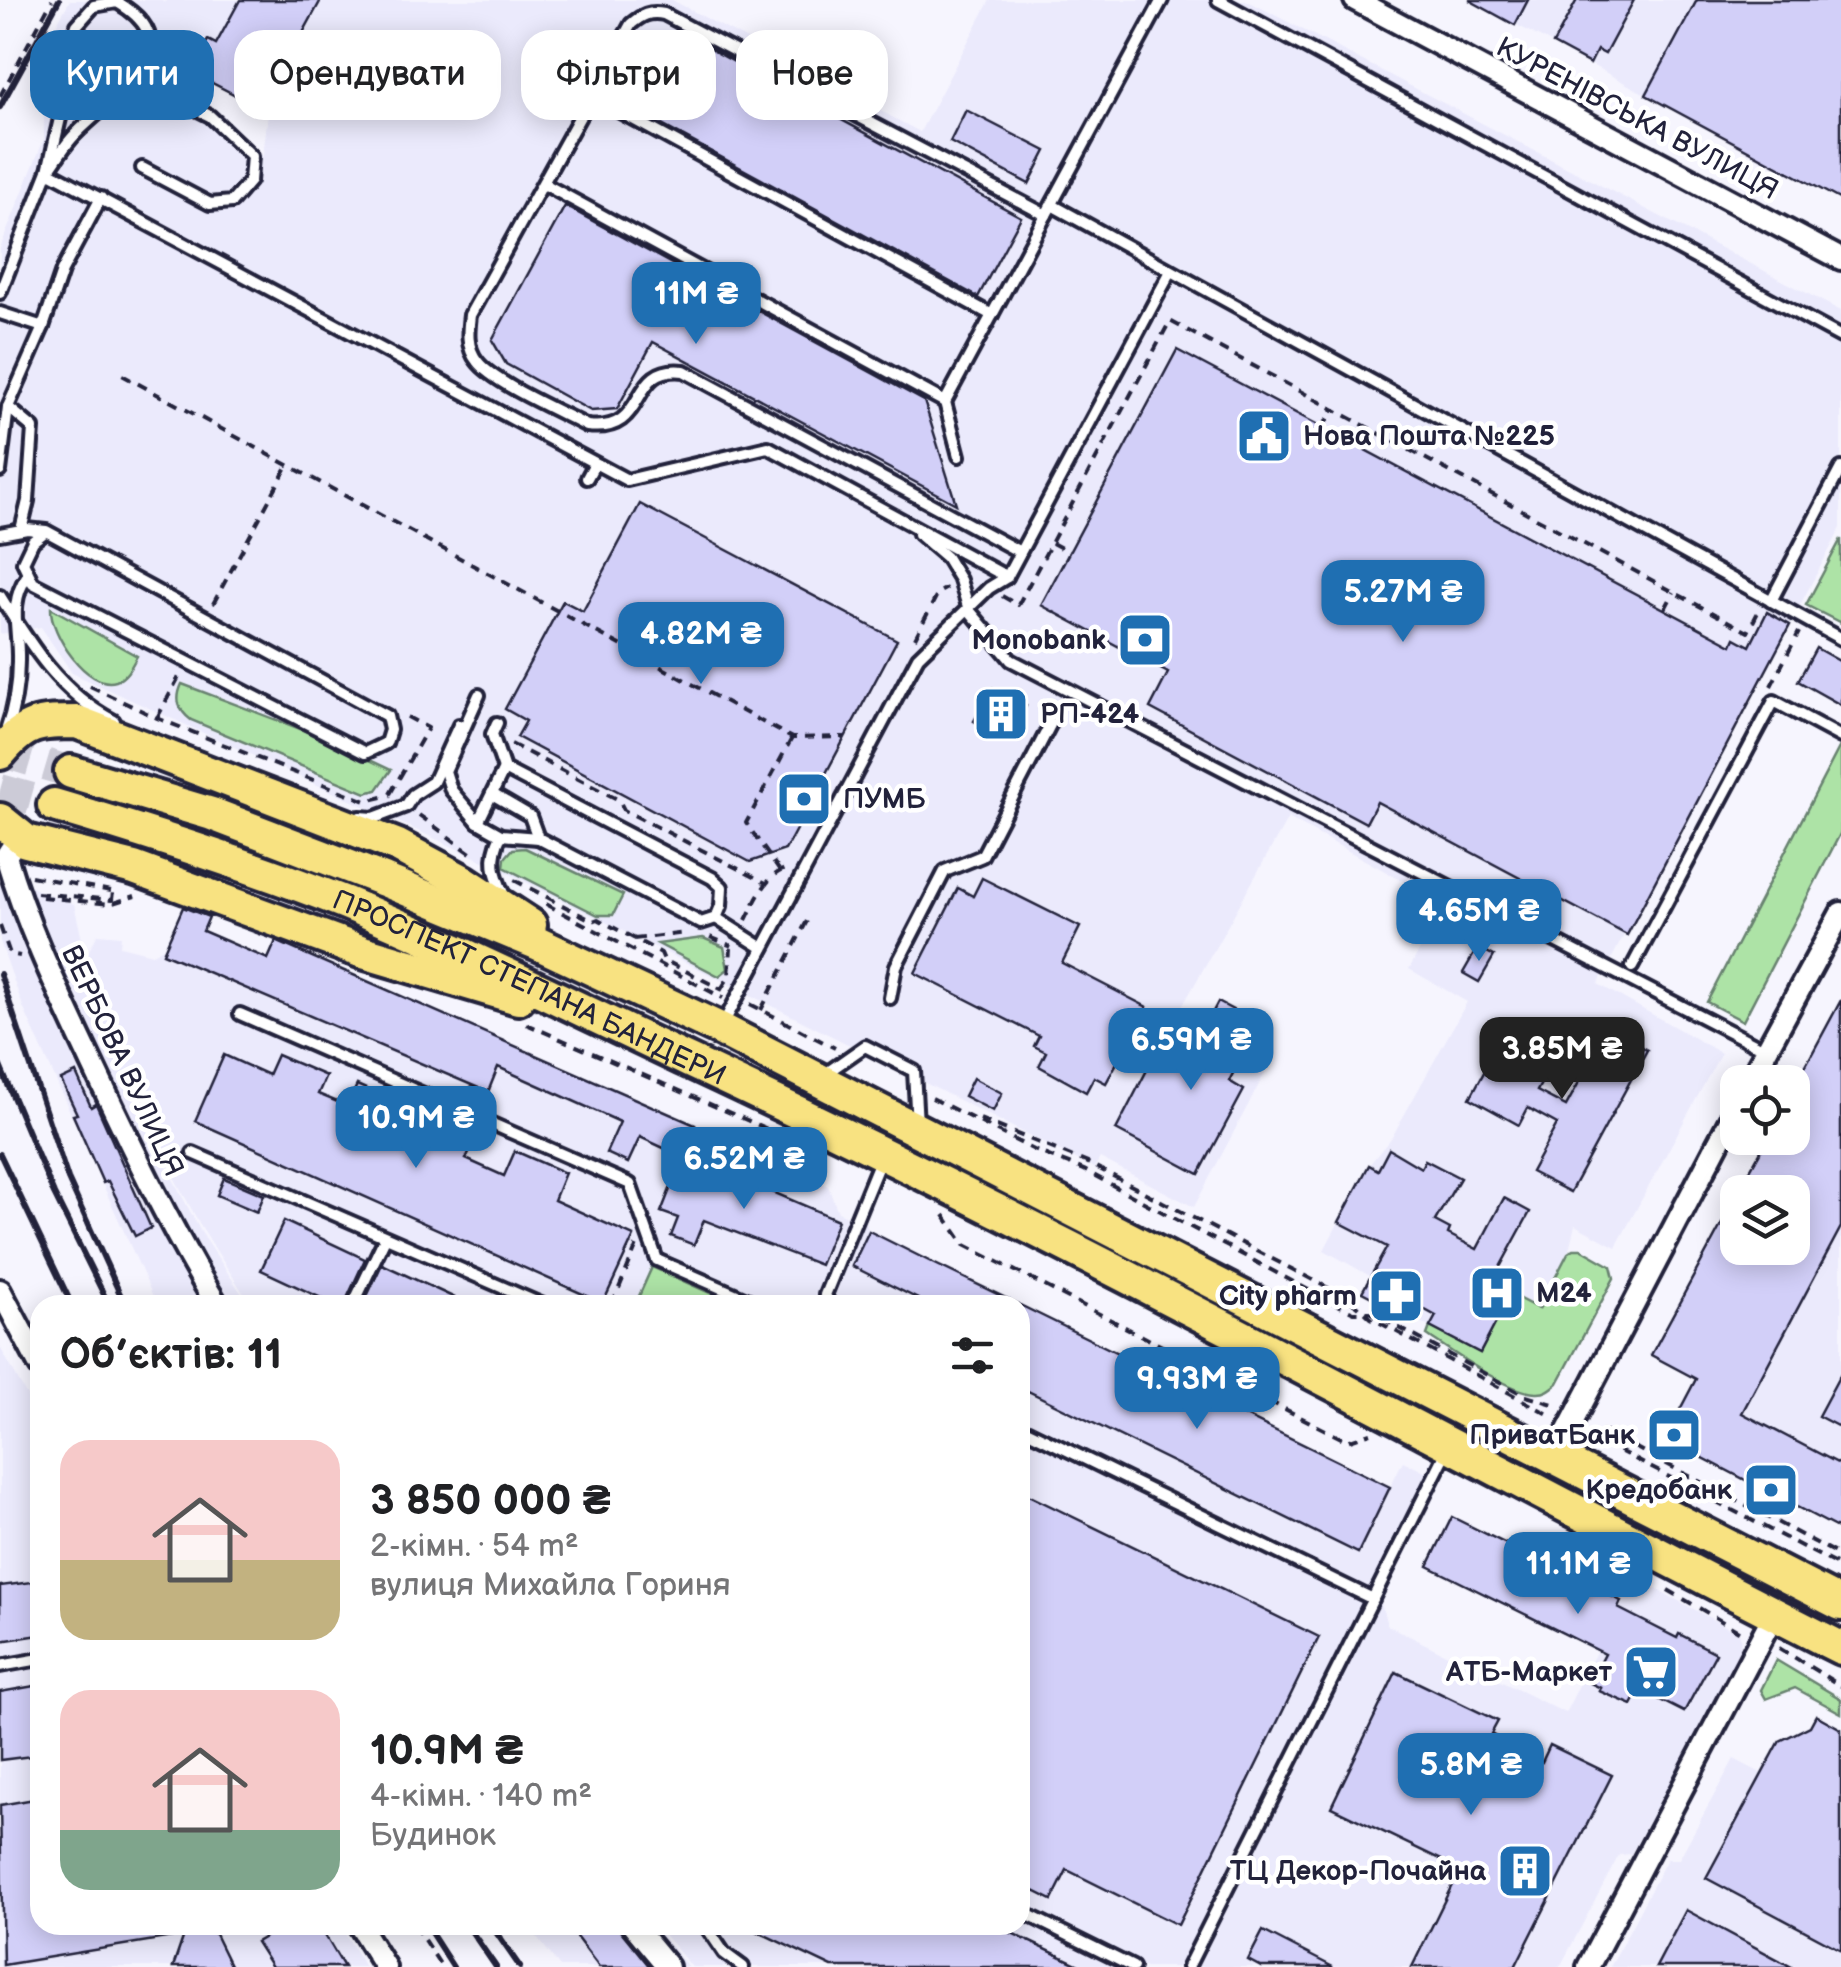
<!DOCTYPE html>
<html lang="uk">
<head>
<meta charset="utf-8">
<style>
  :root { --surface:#fff; --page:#f6f6f6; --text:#202124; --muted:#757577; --accent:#1f6fb2 }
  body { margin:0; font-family:"Balsamiq Sans",sans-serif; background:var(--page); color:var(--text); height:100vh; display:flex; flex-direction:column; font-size:38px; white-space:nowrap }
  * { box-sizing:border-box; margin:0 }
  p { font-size:32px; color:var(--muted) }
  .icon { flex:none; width:55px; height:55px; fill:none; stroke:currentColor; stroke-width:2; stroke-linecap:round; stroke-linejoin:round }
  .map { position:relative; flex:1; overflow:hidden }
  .details { position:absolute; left:30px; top:1295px; width:1000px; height:640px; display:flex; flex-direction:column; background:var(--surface); border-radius:30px; box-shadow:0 5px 25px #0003 }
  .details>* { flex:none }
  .hud { position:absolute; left:30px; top:30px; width:1000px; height:90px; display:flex; gap:20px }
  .buttons { position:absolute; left:1720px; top:1065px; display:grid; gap:20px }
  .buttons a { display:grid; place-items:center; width:90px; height:90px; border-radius:20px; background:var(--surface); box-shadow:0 5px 25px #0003; font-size:50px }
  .price { position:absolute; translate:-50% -85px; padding:0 22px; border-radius:20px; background:var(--accent); color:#fff; font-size:32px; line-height:65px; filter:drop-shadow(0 2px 5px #0008) }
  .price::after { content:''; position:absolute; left:50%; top:60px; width:30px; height:22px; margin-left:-15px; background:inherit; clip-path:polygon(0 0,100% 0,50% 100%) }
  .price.selected { background:#222; color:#fff }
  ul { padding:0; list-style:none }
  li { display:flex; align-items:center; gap:30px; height:250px; padding:0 30px }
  li span { display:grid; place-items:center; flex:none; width:280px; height:200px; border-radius:30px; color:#555 }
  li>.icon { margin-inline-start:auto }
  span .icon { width:120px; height:120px; fill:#fffc; stroke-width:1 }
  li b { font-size:42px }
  h2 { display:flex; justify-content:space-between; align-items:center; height:120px; padding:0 30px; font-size:42px }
  .tag { padding:0 35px; border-radius:30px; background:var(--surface); box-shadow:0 5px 25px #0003; font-size:35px; line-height:90px }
  .tag.selected { background:var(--accent); color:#fff }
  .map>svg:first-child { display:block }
  .built { fill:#ebeafc; fill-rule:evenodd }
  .green { fill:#ade3a6; stroke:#688270; stroke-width:2.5 }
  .building { fill:#d2cff8; stroke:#22223b; stroke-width:2.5 }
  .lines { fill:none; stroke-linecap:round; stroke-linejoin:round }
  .primary-tunnel { stroke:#cccbd7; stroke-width:32; stroke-dasharray:32 16; stroke-linecap:butt }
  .service-casing { stroke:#22223b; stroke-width:18 }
  .minor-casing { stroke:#22223b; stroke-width:28 }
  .primary-casing { stroke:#22223b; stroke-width:40 }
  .path { stroke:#22223b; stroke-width:4; stroke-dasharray:10 8; stroke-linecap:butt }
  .service { stroke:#fff; stroke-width:10 }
  .minor { stroke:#fff; stroke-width:20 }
  .primary { stroke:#f8e281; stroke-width:32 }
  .rail { stroke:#22223b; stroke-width:6 }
  .labels { text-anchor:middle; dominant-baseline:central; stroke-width:9; stroke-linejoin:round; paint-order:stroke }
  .street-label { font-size:28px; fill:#22223b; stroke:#fff }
  .poi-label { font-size:28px; font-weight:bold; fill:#22223b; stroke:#fff; text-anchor:end }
</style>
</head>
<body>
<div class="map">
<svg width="1841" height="1967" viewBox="0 0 1841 1967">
  <rect width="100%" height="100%" fill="#f6f5fe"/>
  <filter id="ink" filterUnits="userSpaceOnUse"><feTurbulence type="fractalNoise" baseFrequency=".01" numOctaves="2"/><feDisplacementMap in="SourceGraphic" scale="20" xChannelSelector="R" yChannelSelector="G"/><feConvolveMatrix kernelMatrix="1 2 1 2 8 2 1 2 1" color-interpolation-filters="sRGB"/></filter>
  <g filter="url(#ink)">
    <g class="built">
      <path d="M70 0H160L165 3 166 0H672L920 132 990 0H1246L1841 311V528L1598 984 1721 1053 1616 1247 1575 1225 1568 1253 1539 1310 1480 1353 1362 1292 1370 1276 1324 1250 1369 1165 1392 1137 1467 1002 1409 969 1445 904 1288 818 1173 1023 1265 1073 1194 1207 1100 1158 1094 1168 486 862 72 673 41 627 0 634V248L44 139 43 49ZM165 58 268 113 263 156 211 110V101L203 89 165 70Z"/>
      <path d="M1469 0H1841V200L1553 44Z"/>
      <path d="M0 867 39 891 74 904 85 953 69 982 84 1015 71 982 98 934 121 936 120 946 152 954 167 946 164 954 487 1092 498 1067 620 1122 606 1153 627 1163 640 1137 681 1156 695 1125 828 1186 838 1212 866 1224 869 1231 853 1267 922 1301 920 1305H251L203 1230 146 1126 142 1129 146 1128 201 1232 249 1305H157L23 1007 0 941Z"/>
      <path d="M1841 1000V1530L1665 1438 1696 1379 1651 1355 1737 1194 1738 1248H1792V1192H1738L1768 1138H1792Z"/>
      <path d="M0 1347 40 1420V1925H340L365 1967H0Z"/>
      <path d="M1020 1387 1357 1553 1403 1461 1442 1481 1381 1603 1387 1625 1565 1713 1634 1577 1740 1634 1741 1650 1631 1854 1619 1855 1560 1967H692L656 1925H1020Z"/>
      <path d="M1769 1757 1838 1792 1841 1790V1967H1610L1667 1859H1679L1734 1759 1761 1773Z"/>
      <path d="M528 1925H653L688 1967H560Z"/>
    </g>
    <g class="green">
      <path d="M1841 539V623L1806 605Z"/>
      <path d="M51 608 137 656C132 665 127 677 116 681 87 690 50 633 51 608Z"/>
      <path d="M182 684 319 736 391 770 377 790 366 793 191 720C178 710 175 699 182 684Z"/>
      <path d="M1841 744V832L1743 1021 1707 1002Z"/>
      <path d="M525 848 623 895 613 915H598L504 867 505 858 513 849Z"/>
      <path d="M703 938 724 947 728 969 719 976 658 944Z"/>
      <path d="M1574 1249H1581L1611 1266 1614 1278 1558 1383C1551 1389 1545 1394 1536 1393 1508 1392 1451 1351 1427 1335L1430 1327 1480 1353 1510 1294 1539 1309 1568 1253Z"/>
      <path d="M652 1267 737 1305H635Z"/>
      <path d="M1776 1660 1841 1699V1713L1795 1688 1766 1699 1761 1690Z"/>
    </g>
    <g class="building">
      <path d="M240 0H321L292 53 285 49 255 105 191 72 208 40 216 44Z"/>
      <path d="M1469 0H1528L1515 25Z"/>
      <path d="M1577 0H1634L1605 54 1597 50 1590 64 1553 44Z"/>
      <path d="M1697 0H1841V200L1646 95Z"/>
      <path d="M677 31 1021 217 978 297 627 106 625 90 652 39Z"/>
      <path d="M966 110 1046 151 1029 184 950 142Z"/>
      <path d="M565 206 924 401 956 504 653 342 617 409 591 411 506 364 492 340Z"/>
      <path d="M1177 350 1732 645 1735 638 1750 646 1767 612 1790 625 1627 935 1377 802 1366 823 1150 708 1168 673 1041 605Z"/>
      <path d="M640 504 897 640 785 850 750 862 517 737 526 721 505 709 563 601 583 611Z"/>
      <path d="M1816 648 1841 662V705L1798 681Z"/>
      <path d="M993 688 1026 706 1008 740 974 721Z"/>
      <path d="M982 878 1080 927 1062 963 1147 1007 1106 1083 1094 1077 1086 1092 1039 1066 1046 1052 1034 1046 1039 1036 915 973 958 888 973 896Z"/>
      <path d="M183 907 209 917 203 931 268 959 276 941 285 945 695 1125 681 1156 640 1137 628 1163 606 1153 620 1122 498 1067 488 1092 163 953Z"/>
      <path d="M1478 947 1494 956 1479 982 1463 973Z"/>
      <path d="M1841 1000V1227L1742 1413 1841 1465V1530L1665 1438 1696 1379 1651 1355 1738 1194V1248H1792V1192H1738L1768 1138H1792V1091Z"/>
      <path d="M1218 1002 1259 1024 1229 1081 1244 1090 1199 1174 1116 1130 1160 1045 1188 1060Z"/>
      <path d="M1608 1029 1647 1050 1570 1192 1531 1172 1557 1124 1528 1108 1519 1125 1470 1098 1501 1041 1550 1067 1537 1091 1566 1106Z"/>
      <path d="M224 1055 268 1075 277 1055 326 1076 318 1094 347 1106 357 1085 413 1110 415 1106 477 1134 466 1159 504 1176 515 1151 565 1173 554 1200 634 1236 603 1303 195 1121Z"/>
      <path d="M76 1073 91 1107 96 1104 151 1228 135 1236 108 1181 103 1183 73 1115 77 1114 61 1080Z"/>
      <path d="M973 1078 1002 1093 993 1111 964 1096Z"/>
      <path d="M1389 1149 1421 1168 1425 1160 1460 1178 1435 1221 1450 1229 1448 1234 1477 1249 1504 1198 1530 1212 1493 1280 1513 1290 1480 1353 1430 1327 1436 1316 1401 1297 1395 1309 1362 1292 1387 1247 1339 1222 1369 1165 1378 1170Z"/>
      <path d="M684 1154 838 1220 820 1265 704 1220 694 1245 671 1236 678 1218 661 1212Z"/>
      <path d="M224 1178 264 1195 257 1212 217 1195Z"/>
      <path d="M284 1221 365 1259 344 1305H336L261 1270Z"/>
      <path d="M869 1231 929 1261 1020 1305H920L922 1301 852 1266Z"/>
      <path d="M382 1264 470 1305H363Z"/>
      <path d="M1020 1305 1390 1487 1358 1553 1020 1387Z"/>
      <path d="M1841 1373V1428L1818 1416Z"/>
      <path d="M1020 1491 1319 1637 1178 1925 1067 1870 1052 1900 1020 1884Z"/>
      <path d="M1452 1517 1621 1601 1618 1608 1677 1638 1679 1634 1716 1653 1684 1712 1640 1690 1632 1705 1599 1691 1601 1688 1590 1683 1605 1654 1428 1566Z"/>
      <path d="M40 1581V1635L0 1641V1586Z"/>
      <path d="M1396 1672 1498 1721 1491 1734 1542 1762 1550 1745 1612 1775 1515 1967H1412L1454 1881 1444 1875 1450 1864 1331 1807Z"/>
      <path d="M40 1685V1755L0 1760V1692Z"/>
      <path d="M1816 1715 1841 1729V1950L1706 1878 1780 1741 1810 1726Z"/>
      <path d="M40 1798V1925H190V1931L212 1928 231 1967H173L184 1935 3 1965 0 1805Z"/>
      <path d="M1686 1910 1792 1967H1656Z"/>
      <path d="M285 1925H319L344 1967H272L256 1942Z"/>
      <path d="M567 1925H616L650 1967H599Z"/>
      <path d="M744 1925H995L1083 1967H832Z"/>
      <path d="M1263 1931 1333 1967H1261L1248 1960Z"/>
    </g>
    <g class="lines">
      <g class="primary-tunnel">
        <path d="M0 751 71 772"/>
        <path d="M0 790 54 805"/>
      </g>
      <g class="service-casing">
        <g id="service">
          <path d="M1218 0 1841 337"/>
          <path d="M66 92 90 80 110 76 136 79 210 116 252 156 250 181 232 202 210 204 142 168"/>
          <path d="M591 96 992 315"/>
          <path d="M48 171 627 480 768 447 1007 577"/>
          <path d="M544 184 945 402"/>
          <path d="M1052 205 1841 639"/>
          <path d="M0 293 48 171 66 92 67 56 77 25 94 6 117 2C200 50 104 101 71 139 63 148 56 160 48 171"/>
          <path d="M0 313 43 327 62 271 101 198"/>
          <path d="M959 456 945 402 1162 0"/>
          <path d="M0 471 8 407"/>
          <path d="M587 478 594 465"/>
          <path d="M21 530 28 501 33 428 8 407 43 327"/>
          <path d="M0 534 27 529 46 531 387 716 390 730 386 743 365 753 33 583 23 562 33 541 46 531"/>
          <path d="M919 534 946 557 960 580 969 610 1011 660 1766 1050"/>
          <path d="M1020 552 684 371C626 364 651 434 587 426 561 412 493 383 477 361 466 347 468 331 470 315L631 24C642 15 649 11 664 14L1046 215"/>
          <path d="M0 596C31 646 60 693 114 721"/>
          <path d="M1771 601 1841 468"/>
          <path d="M479 695 445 771 451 790 478 822 501 835 538 838 701 923 716 918 721 906 722 887 712 878 504 769 492 734 497 723"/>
          <path d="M6 731C14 709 18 684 18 661 19 629 8 604 27 576"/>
          <path d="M492 794 530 816 538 838"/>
          <path d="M360 817 374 818 406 806 413 795 433 782 459 725"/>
          <path d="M478 822 504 769"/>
          <path d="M501 835C489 860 494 873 505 898"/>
          <path d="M716 918 763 948"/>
          <path d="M1632 967 1774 701 1841 737"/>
          <path d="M890 998 896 966 945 871 982 856 1051 723"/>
          <path d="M240 1014 630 1184 657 1260 760 1305"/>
          <path d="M723 1024 918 657 989 588 1007 577 1171 271"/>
          <path d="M825 1074 865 1046 914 1071 917 1125"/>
          <path d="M193 1153 543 1305"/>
          <path d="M353 1305 385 1238"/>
          <path d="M830 1305 825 1295 881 1158"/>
          <path d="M1020 1427 1373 1599"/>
          <path d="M0 1666 40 1659"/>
          <path d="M1020 1911 1133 1967"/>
          <path d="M705 1925 724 1953 743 1967"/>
          <path d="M1188 1967 1448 1449"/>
        </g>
      </g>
      <g class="minor-casing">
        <g id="minor">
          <path d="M1355 0 1841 259"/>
          <path d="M26 841 14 844 6 856C27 927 59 993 91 1061 130 1144 169 1226 217 1305"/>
          <path d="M1749 1082 1841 913"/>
          <path d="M0 1290 40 1366"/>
          <path d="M1554 1457 1738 1105"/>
          <path d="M359 1925 385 1967"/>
          <path d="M633 1925 668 1967"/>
          <path d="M1588 1967 1774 1614"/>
        </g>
      </g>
      <g class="primary-casing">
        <g id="primary">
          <path d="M0 753C26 722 38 722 77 722L398 846 463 881 530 925"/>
          <path d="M71 772 212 814 384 880 539 944 720 1029 1841 1604"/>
          <path id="s1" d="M54 805C152 834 250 865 346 903 462 951 575 1007 689 1061 1080 1243 1457 1453 1841 1648"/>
          <path d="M0 820 26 841 134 868 363 952 518 998"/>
        </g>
      </g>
      <g class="path">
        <path d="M0 96 52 0"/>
        <path d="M122 375 792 738 845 737"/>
        <path d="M1323 427 1333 409"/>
        <path d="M1052 543 1069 552"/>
        <path d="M1002 596 1018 605 1170 321 1748 632 1759 610"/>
        <path d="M213 604 288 465"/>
        <path d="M1665 609 1674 592"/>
        <path d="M915 638 938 593 947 588"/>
        <path d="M90 686 157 718 366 801 391 795"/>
        <path d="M1771 686 1799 632"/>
        <path d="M157 718 180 675"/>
        <path d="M511 744 619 800 624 810 768 884"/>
        <path d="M390 794 428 728 400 713"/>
        <path d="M419 815 476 857"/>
        <path d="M779 870 746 823 792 738"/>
        <path d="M31 876 111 891"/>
        <path d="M514 880 593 921 598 919 661 953 664 960 723 990"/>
        <path d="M37 893 112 900 113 891"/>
        <path d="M42 897 110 904 135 896"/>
        <path d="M546 904 723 998"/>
        <path d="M746 920C755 902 767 873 788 868"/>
        <path d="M0 926 10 954 20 956"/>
        <path d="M710 937 732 946"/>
        <path d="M634 939 687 933"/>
        <path d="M721 989 729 977 731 948"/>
        <path d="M750 1004 835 1048"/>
        <path d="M761 1010 808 919"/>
        <path d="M526 1024 774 1132"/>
        <path d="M932 1098 1036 1151 1084 1170 1329 1301 1354 1312H1370L1526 1396 1553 1404"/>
        <path d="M980 1119 1088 1163 1334 1291 1357 1305 1371 1318 1552 1416"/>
        <path d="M944 1215 965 1245 1347 1441 1371 1433"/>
        <path d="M612 1305 637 1245"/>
        <path d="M1602 1430 1841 1556"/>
        <path d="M1587 1434 1841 1567"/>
        <path d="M1668 1590 1742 1633"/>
        <path d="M1779 1648 1841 1686"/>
        <path d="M414 1925 442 1967"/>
      </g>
      <use href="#service" class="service"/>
      <use href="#minor" class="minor"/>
      <use href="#primary" class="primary"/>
      <g class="rail">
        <path d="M0 107 59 0"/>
        <path d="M0 974 68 1179 125 1305"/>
        <path d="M0 1066 54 1194 109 1305"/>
        <path d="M0 1154 72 1305"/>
        <path d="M426 1925 453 1967"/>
        <path d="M467 1925 496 1967"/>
        <path d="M491 1925 520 1967"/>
      </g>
    </g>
  </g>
  <defs>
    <g id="civic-square" transform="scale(2.875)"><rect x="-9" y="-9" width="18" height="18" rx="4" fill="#1f6fb2" stroke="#fff"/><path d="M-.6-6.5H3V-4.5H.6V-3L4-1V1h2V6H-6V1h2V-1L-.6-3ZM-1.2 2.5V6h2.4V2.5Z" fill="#fff"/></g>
    <g id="bank-square" transform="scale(2.875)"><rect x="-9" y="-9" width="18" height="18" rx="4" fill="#1f6fb2" stroke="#fff"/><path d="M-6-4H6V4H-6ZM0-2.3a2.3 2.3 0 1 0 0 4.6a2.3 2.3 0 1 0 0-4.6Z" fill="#fff"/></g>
    <g id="building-square" transform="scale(2.875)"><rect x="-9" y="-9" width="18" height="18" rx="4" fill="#1f6fb2" stroke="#fff"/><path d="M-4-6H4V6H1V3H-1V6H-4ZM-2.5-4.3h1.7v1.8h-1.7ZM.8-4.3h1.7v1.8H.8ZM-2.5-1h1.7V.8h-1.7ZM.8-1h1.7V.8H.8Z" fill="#fff"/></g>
    <g id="hospital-square" transform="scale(2.875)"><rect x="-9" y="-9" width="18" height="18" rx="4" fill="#1f6fb2" stroke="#fff"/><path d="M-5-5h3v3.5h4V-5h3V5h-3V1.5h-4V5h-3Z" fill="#fff"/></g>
    <g id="pharmacy-square" transform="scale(2.875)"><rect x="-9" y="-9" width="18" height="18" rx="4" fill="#1f6fb2" stroke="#fff"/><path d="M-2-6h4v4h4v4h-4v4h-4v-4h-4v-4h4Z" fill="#fff"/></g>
    <g id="supermarket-square" transform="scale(2.875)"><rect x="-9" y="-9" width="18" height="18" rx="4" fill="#1f6fb2" stroke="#fff"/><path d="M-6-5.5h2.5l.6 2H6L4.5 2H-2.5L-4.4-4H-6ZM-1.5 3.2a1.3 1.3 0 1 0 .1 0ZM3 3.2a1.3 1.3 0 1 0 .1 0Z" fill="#fff"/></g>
  </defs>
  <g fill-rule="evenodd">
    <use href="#civic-square" x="1264" y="436"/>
    <use href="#bank-square" x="1145" y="640"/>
    <use href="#building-square" x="1001" y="714"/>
    <use href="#bank-square" x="804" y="799"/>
    <use href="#hospital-square" x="1497" y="1293"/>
    <use href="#pharmacy-square" x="1396" y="1296"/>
    <use href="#bank-square" x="1674" y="1435"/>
    <use href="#bank-square" x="1771" y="1490"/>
    <use href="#supermarket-square" x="1651" y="1672"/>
    <use href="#building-square" x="1525" y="1871"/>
  </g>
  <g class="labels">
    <g class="street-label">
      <text transform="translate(1637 119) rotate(28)">КУРЕНІВСЬКА ВУЛИЦЯ</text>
      <text stroke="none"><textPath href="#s1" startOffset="510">ПРОСПЕКТ СТЕПАНА БАНДЕРИ</textPath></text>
      <text transform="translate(122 1061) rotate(65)">ВЕРБОВА ВУЛИЦЯ</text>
    </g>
    <g class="poi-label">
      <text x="1303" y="436" text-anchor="start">Нова Пошта №225</text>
      <text x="1106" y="640">Monobank</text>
      <text x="1040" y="714" text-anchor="start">РП-424</text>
      <text x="843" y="799" text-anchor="start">ПУМБ</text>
      <text x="1536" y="1293" text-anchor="start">М24</text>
      <text x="1357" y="1296">City pharm</text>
      <text x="1635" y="1435">ПриватБанк</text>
      <text x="1732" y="1490">Кредобанк</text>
      <text x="1612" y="1672">АТБ-Маркет</text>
      <text x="1486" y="1871">ТЦ Декор-Почайна</text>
    </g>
  </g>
</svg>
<div class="buttons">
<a><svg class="icon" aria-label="locate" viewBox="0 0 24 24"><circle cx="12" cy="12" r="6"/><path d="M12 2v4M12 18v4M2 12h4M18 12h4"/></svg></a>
<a><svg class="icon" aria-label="layers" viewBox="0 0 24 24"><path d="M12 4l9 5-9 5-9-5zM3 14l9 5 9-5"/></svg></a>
</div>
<b class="price" style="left:696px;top:347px">11M ₴</b>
<b class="price" style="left:1403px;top:645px">5.27M ₴</b>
<b class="price" style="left:701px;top:687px">4.82M ₴</b>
<b class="price" style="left:1479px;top:964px">4.65M ₴</b>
<b class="price" style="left:1191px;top:1093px">6.59M ₴</b>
<b class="price selected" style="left:1562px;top:1102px">3.85M ₴</b>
<b class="price" style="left:416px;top:1171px">10.9M ₴</b>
<b class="price" style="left:744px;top:1212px">6.52M ₴</b>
<b class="price" style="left:1197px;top:1432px">9.93M ₴</b>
<b class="price" style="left:1578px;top:1617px">11.1M ₴</b>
<b class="price" style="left:1471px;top:1818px">5.8M ₴</b>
<div class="hud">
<a class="tag selected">Купити</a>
<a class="tag">Орендувати</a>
<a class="tag">Фільтри</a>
<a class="tag">Нове</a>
</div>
<section class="details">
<h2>Об’єктів: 11<svg class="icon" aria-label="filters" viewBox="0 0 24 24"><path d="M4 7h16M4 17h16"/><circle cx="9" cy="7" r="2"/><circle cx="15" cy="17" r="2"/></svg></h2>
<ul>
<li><span style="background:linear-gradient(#f6c9c9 60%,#c2b280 0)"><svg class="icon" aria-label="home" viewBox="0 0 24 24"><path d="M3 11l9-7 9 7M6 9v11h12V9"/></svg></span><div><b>3 850 000 ₴</b><p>2-кімн. · 54 m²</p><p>вулиця Михайла Гориня</p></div></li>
<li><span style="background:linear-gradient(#f6c9c9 70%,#7fa58c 0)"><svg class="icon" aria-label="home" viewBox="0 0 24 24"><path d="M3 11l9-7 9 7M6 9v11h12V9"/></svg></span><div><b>10.9M ₴</b><p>4-кімн. · 140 m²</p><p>Будинок</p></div></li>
</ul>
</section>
</div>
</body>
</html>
